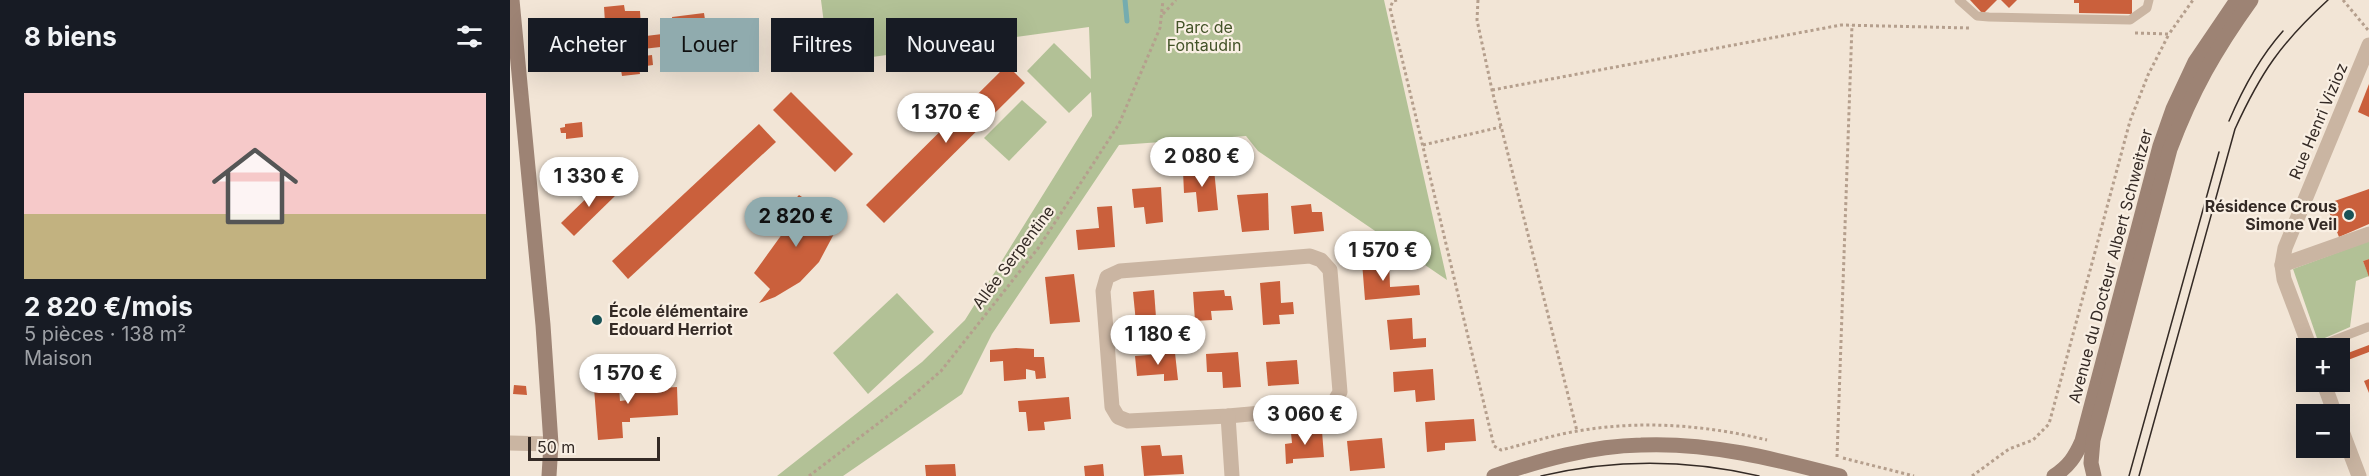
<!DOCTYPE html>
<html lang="fr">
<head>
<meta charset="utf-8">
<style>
  :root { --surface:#171b24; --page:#20242c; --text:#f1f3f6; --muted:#9ea1a6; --accent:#90abae }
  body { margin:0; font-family:Inter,sans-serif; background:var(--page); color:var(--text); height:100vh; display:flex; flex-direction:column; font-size:22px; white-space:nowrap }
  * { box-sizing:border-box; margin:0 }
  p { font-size:20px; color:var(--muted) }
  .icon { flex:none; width:33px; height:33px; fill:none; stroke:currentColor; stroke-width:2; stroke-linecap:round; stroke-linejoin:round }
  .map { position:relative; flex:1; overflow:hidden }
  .sheet { display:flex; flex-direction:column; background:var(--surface); width:510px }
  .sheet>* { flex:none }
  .top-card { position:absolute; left:18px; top:18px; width:570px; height:54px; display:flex; gap:12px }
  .tools { position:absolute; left:1786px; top:338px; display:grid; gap:12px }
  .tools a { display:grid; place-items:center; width:54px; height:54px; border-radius:0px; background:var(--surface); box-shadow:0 6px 24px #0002; font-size:30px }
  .scale { position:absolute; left:18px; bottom:15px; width:132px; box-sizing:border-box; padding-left:6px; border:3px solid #342a25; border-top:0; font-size:16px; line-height:21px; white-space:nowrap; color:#342a25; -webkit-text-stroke:4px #f9efe3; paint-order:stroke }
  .price { position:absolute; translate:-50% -51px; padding:0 14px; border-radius:21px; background:#fff; color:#222; font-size:20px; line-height:39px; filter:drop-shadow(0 2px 3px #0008) }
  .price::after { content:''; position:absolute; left:50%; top:36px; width:18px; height:14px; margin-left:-9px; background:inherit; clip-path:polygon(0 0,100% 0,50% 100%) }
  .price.on { background:var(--accent); color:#111 }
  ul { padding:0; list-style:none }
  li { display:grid; align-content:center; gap:12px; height:318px; padding:0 24px }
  li span { display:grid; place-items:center; height:186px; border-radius:0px; color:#555 }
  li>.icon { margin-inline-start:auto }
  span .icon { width:108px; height:108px; fill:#fffc; stroke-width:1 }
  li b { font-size:26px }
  h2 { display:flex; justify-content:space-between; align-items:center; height:72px; padding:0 24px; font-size:26px }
  .pill { padding:0 21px; border-radius:0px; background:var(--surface); box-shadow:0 6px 24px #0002; font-size:21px; line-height:54px }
  .pill.on { background:var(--accent); color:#111 }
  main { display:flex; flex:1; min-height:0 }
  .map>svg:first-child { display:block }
  .green { fill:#b2c196 }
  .water { fill:#75acaf }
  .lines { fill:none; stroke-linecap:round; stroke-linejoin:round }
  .stream { stroke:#75acaf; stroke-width:5 }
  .building { fill:#ca603c }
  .path { stroke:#b59f8d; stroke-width:3; stroke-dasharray:3 3; stroke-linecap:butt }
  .lane { stroke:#cab5a2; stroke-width:9 }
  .street { stroke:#cab5a2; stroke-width:15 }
  .secondary { stroke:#9d8374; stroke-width:15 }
  .tram { stroke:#342a25; stroke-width:1.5 }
  .poi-dot { fill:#195256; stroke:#f9efe3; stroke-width:2 }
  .labels { text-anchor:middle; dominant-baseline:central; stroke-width:4.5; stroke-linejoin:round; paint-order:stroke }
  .park-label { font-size:16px; fill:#435328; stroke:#f9efe3 }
  .street-label { font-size:16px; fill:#342a25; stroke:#f9efe3 }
  .poi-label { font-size:16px; font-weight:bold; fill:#342a25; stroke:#f9efe3; text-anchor:end }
</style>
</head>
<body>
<main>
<section class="sheet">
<h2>8 biens<svg class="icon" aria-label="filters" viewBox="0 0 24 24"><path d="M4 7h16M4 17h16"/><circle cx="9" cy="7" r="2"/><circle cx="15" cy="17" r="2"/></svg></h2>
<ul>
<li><span style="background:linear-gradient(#f6c9c9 65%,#c2b280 0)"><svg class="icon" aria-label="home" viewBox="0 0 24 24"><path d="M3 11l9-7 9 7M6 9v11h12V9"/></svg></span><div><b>2 820 €/mois</b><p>5 pièces · 138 m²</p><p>Maison</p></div></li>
</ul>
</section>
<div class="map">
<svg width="1859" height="476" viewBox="0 0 1859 476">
  <rect width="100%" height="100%" fill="#f2e5d6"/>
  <g class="green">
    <path d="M311 0H874L937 280 748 151 736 136 609 145 482 334 452 394 333 476H267L412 362 455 320 582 116 581 92 559 113 517 71 544 43 581 79 579 27 319 63Z"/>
    <path d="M512 100 537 122 499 161 474 138Z"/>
    <path d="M1859 241V259L1853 261 1859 276 1846 281 1840 327 1808 341 1783 269Z"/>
    <path d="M387 293 424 332 358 394 323 353Z"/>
  </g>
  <path class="water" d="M246 28 247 34 243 35 246 56 233 58 229 31Z"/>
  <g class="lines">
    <path class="stream" d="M615 0 617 21"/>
  </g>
  <g class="building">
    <path d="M1460 0H1487L1473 14Z"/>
    <path d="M1491 0H1507L1499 8Z"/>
    <path d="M1564 0H1622V14L1569 13V3H1564Z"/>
    <path d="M114 5 115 11H130L131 27 116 29V36L96 38 94 7Z"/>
    <path d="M194 13 196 26 164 30 162 17Z"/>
    <path d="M216 23 217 37 221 36 225 64 210 66 207 47 201 48 200 42 176 45V40L158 41 159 46 133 49 134 56 142 55 143 65 129 67 130 74 112 76 108 52 113 51 111 39 202 28V25Z"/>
    <path d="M497 65 515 83 374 223 356 205Z"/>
    <path d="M1859 84V117L1848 112Z"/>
    <path d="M281 92 343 154 325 172 263 110Z"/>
    <path d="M72 122 73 137 56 139V133H51L50 128 55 127V124Z"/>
    <path d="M249 124 266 142 118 279 102 261Z"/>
    <path d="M704 169 708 210 688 212 686 192 674 193 673 171Z"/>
    <path d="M94 181 107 194 64 236 51 223Z"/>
    <path d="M651 187 653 222 636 224 634 207 624 208 622 189Z"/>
    <path d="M1859 189V224L1829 237 1816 204Z"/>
    <path d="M758 193 759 230 732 232 727 195Z"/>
    <path d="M289 195 319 215 314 220 326 230 309 262 290 282 265 297 249 303 260 289 244 273 283 219 275 210Z"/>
    <path d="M801 204 802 212H812L814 231 784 234 781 206Z"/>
    <path d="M602 206 605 247 568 250 566 230 589 228 587 207Z"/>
    <path d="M879 259 880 287 909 285 910 295 855 300 852 262Z"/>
    <path d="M1859 259V277L1853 261Z"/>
    <path d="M564 274 570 322 540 324 535 277Z"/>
    <path d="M770 281 771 303 783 302 784 314 769 315 770 324 753 325 750 283Z"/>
    <path d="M644 290 647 331 627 333 623 292Z"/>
    <path d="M714 290 715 296H721L723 310 701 311 702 320 685 321 683 292Z"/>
    <path d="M902 318 903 339 916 338V347L880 350 877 320Z"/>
    <path d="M1859 345V352L1830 363V356Z"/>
    <path d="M506 348 524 349V357H534L536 378 526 379 525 371 516 369V379L494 381 493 361 480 362V350Z"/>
    <path d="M728 352 731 387 713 388 712 372H697L696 354Z"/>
    <path d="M665 353 668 380 654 381V374L627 376 625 356Z"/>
    <path d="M787 360 789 384 758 386 756 362Z"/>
    <path d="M923 369 925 400 906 402 905 390 884 392 883 372Z"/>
    <path d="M108 374 110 401 118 400 117 390 167 387 168 415 120 418V422H112L113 438 88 440 83 375Z"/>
    <path d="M1859 379V393L1854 381Z"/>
    <path d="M4 385 16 386 17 395 3 394Z"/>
    <path d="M559 397 561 419 534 422 535 430 518 431 516 412H509L508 401Z"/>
    <path d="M964 419 966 441 935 443V450L917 452 915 422Z"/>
    <path d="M812 431 814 457 783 459V463L776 464 775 444 782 443 781 433Z"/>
    <path d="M872 438 875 468 840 471 837 441Z"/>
    <path d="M650 445 652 456 672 455 674 474 634 476 631 446Z"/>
    <path d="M445 464 446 476H416L415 465Z"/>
    <path d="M593 464 594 476H575L574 466Z"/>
  </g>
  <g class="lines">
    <g class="path">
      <path d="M887 0 883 1 880 8 984 446 991 450C1016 444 1042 435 1068 431 1130 420 1196 425 1257 440"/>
      <path d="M968 0 967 20 982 90 1067 431"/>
      <path d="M1833 0 1858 30"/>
      <path d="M653 14 666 0"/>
      <path d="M1625 33 1659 34 1683 0"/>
      <path d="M982 90 1331 25 1460 28"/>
      <path d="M913 145 991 127"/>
      <path d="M1327 457 1342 25"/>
      <path d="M1333 458 1404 476"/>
      <path d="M299 476 391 406 431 371 529 247 609 124 650 28 653 0"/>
      <path d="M1462 476 1499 449 1523 440 1539 424 1620 121 1638 75 1659 34"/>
    </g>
    <g class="lane">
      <path d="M1449 0 1467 16 1479 17 1620 20 1637 8 1639 0"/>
      <path d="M1804 348 1858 327"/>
    </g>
    <g class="street">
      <path d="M800 256 811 260 820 270 830 392 824 402 816 407 718 416 618 421 608 417 602 407 593 291 597 277 610 271Z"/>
      <path d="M1772 265 1859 234"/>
      <path d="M1800 348 1774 279 1772 265 1775 248 1859 45"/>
      <path d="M1813 381 1825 414"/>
      <path d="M718 416 722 476"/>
      <path d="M1830 426 1849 476"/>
      <path d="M0 443 41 444"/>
    </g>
    <g class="secondary">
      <path d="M2 0 33 325 41 444 39 476"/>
      <path d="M984 476C1031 460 1081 446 1131 445 1199 442 1265 459 1330 476"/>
      <path d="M1544 476C1559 466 1565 457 1572 441L1650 146 1663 109 1685 62 1727 0"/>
      <path d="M1584 476 1581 463 1583 440 1660 149C1682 91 1705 50 1741 0"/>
    </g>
    <g class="tram">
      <path d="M1719 121C1733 88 1749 58 1773 31"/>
      <path d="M1031 476C1103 459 1176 459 1249 476"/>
      <path d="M1619 476 1709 152"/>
      <path d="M1629 476 1725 129C1751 72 1771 43 1818 0"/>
    </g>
  </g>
  <g class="poi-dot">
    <circle cx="1839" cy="215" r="6"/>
    <circle cx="87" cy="320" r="6"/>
  </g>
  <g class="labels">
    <g class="park-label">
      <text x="694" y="27">Parc de<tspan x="694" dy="18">Fontaudin</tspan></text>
    </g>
    <g class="street-label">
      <text transform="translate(1808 121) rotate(-67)">Rue Henri Vizioz</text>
      <text transform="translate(503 257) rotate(-53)">Allée Serpentine</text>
      <text transform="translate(1600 266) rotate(-75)">Avenue du Docteur Albert Schweitzer</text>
    </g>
    <g class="poi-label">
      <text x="1827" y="206">Résidence Crous<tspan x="1827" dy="18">Simone Veil</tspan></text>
      <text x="99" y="311" text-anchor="start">École élémentaire<tspan x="99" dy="18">Edouard Herriot</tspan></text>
    </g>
  </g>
</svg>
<div class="tools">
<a>+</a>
<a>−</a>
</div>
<div class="scale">50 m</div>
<b class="price" style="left:436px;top:144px">1 370 €</b>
<b class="price" style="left:692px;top:188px">2 080 €</b>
<b class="price" style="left:79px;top:208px">1 330 €</b>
<b class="price on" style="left:286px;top:248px">2 820 €</b>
<b class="price" style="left:873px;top:282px">1 570 €</b>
<b class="price" style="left:648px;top:366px">1 180 €</b>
<b class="price" style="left:118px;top:405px">1 570 €</b>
<b class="price" style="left:795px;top:446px">3 060 €</b>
<div class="top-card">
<a class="pill">Acheter</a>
<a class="pill on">Louer</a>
<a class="pill">Filtres</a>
<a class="pill">Nouveau</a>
</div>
</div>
</main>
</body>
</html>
